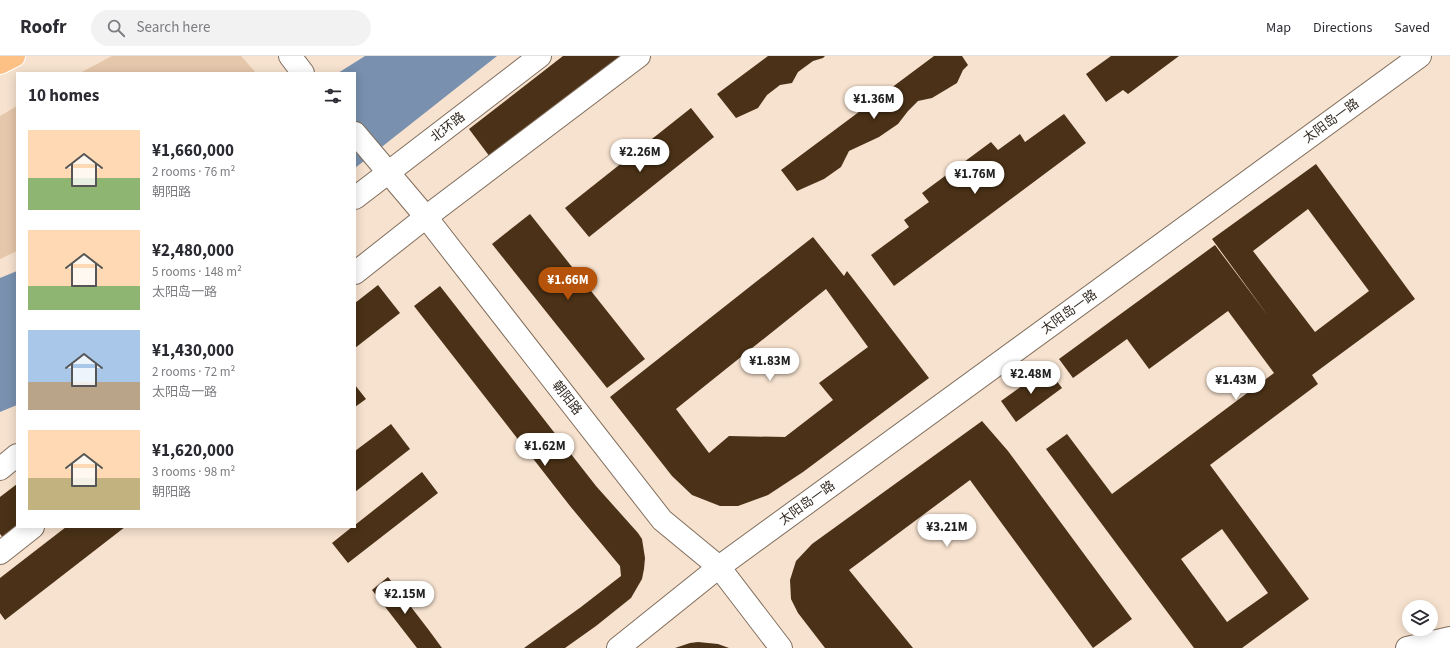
<!DOCTYPE html>
<html lang="en">
<head>
<meta charset="utf-8">
<style>
  :root { --surface:#fff; --page:#f2f2f3; --text:#2b2b33; --muted:#7c7c81; --line:#e1e1e2; --accent:#b45309 }
  body { margin:0; font-family:"Source Sans 3","Noto Sans SC",sans-serif; background:var(--page); color:var(--text); height:100vh; display:flex; flex-direction:column; font-size:15px; white-space:nowrap }
  * { box-sizing:border-box; margin:0 }
  p { font-size:13px; color:var(--muted) }
  .icon { flex:none; width:22px; height:22px; fill:none; stroke:currentColor; stroke-width:2; stroke-linecap:round; stroke-linejoin:round }
  .map { position:relative; flex:1; overflow:hidden }
  .drawer { position:absolute; left:16px; top:16px; width:340px; height:456px; display:flex; flex-direction:column; background:var(--surface); border-radius:0px; box-shadow:0 2px 10px #0003 }
  .drawer>* { flex:none }
  .buttons { position:absolute; left:1402px; top:544px; display:grid; gap:8px }
  .buttons a { display:grid; place-items:center; width:36px; height:36px; border-radius:50%; background:var(--surface); box-shadow:0 2px 10px #0003; font-size:20px }
  .price { position:absolute; translate:-50% -34px; padding:0 9px; border-radius:14px; background:#fff; color:#222; font-size:13px; line-height:26px; filter:drop-shadow(0 1px 2px #0008) }
  .price::after { content:''; position:absolute; left:50%; top:24px; width:12px; height:9px; margin-left:-6px; background:inherit; clip-path:polygon(0 0,100% 0,50% 100%) }
  .price.current { background:var(--accent); color:#fff }
  ul { padding:0; list-style:none }
  li { display:flex; align-items:center; gap:12px; height:100px; padding:0 12px }
  li span { display:grid; place-items:center; flex:none; width:112px; height:80px; border-radius:0px; color:#555 }
  li>.icon { margin-inline-start:auto }
  span .icon { width:48px; height:48px; fill:#fffc; stroke-width:1 }
  li b { font-size:17px }
  h2 { display:flex; justify-content:space-between; align-items:center; height:48px; padding:0 12px; font-size:17px }
  header { display:flex; align-items:center; gap:24px; box-sizing:border-box; height:56px; padding:0 20px; background:var(--surface); border-bottom:1px solid var(--line) }
  header strong { font-size:19px }
  nav { display:flex; gap:22px; margin-inline-start:auto; font-size:14px }
  .search { width:280px; height:36px; background:var(--page); display:flex; align-items:center; gap:10px; box-sizing:border-box; padding:0 14px; border-radius:22px; color:var(--muted); font-size:15px }
  .map>svg:first-child { display:block }
  .green { fill:#e5c7ab }
  .water { fill:#7991af }
  .building { fill:#4a3117; fill-rule:evenodd }
  .lines { fill:none; stroke-linecap:round; stroke-linejoin:round }
  .street-casing { stroke:#806e5d; stroke-width:24 }
  .secondary-casing { stroke:#806e5d; stroke-width:24 }
  .highway-casing { stroke:#fff; stroke-width:24 }
  .street { stroke:#fff; stroke-width:22 }
  .secondary { stroke:#fff; stroke-width:22 }
  .highway { stroke:#fec185; stroke-width:22 }
  .labels { text-anchor:middle; dominant-baseline:central; stroke-width:4; stroke-linejoin:round; paint-order:stroke }
  .street-label { font-size:13px; fill:#312922; stroke:#fff }
</style>
</head>
<body>
<header>
<strong>Roofr</strong>
<div class="search"><svg class="icon" aria-label="search" viewBox="0 0 24 24"><circle cx="10" cy="10" r="6"/><path d="M15 15l6 6"/></svg>Search here</div>
<nav><a>Map</a><a>Directions</a><a>Saved</a></nav>
</header>
<div class="map">
<svg width="1450" height="592" viewBox="0 0 1450 592">
  <rect width="100%" height="100%" fill="#f7e2cf"/>
  <g class="green">
    <path d="M112 0H241L256 17H80Z"/>
    <path d="M17 50V195L0 203V60Z"/>
  </g>
  <g class="water">
    <path d="M365 0H497L355 112V17H338Z"/>
    <path d="M17 215V349L0 356V222Z"/>
  </g>
  <g class="building">
    <path d="M563 0H621L490 101 469 73Z"/>
    <path d="M768 0H825L823 2 813 5 798 16 792 27 780 29 767 39 758 52 736 62 717 38Z"/>
    <path d="M934 0H962L968 9 963 14 957 27 932 42 918 45 908 55 898 68 879 81 849 95 841 111 824 123 797 135 781 114Z"/>
    <path d="M1111 0H1179L1128 38 1123 34 1106 46 1086 18Z"/>
    <path d="M691 52 714 81 589 181 565 152Z"/>
    <path d="M1064 58 1086 87 894 230 871 199 909 171 904 164 929 146 922 137 991 86 998 94 1020 78 1025 86Z"/>
    <path d="M1316 108 1415 243 1312 319 1318 328 1210 409 1309 543 1242 592H1194L1046 393 1067 378 1112 438 1274 317 1228 255 1149 313 1127 283 1073 322 1059 303 1215 189 1269 261 1212 183ZM1308 153 1369 235 1315 276 1253 195ZM1222 473 1268 537 1227 566 1181 503Z"/>
    <path d="M530 158 645 303 607 332 492 188Z"/>
    <path d="M813 181 844 220 847 215 929 322 803 416 768 439 738 450H720L692 439 672 420 610 341ZM826 233 868 291 819 327 833 344 785 381 729 380 709 397 676 353Z"/>
    <path d="M378 229 400 257 355 292V247Z"/>
    <path d="M440 230 596 430 638 477 642 483 645 502 644 513 642 523 631 542 596 570 565 592H524L581 551 621 520 620 510 570 450 414 250Z"/>
    <path d="M1047 312 1062 332 1016 366 1001 345Z"/>
    <path d="M355 329 366 343 355 351Z"/>
    <path d="M982 365 1008 395 1132 563 1093 592 970 424 849 514 913 592H825L798 557 791 543 790 524 796 505 812 488Z"/>
    <path d="M391 368 410 393 355 436V395Z"/>
    <path d="M422 416 438 437 348 507 332 487 352 471H355V469Z"/>
    <path d="M17 428V471L5 484 0 478V441Z"/>
    <path d="M66 471H125L5 564 0 557V522Z"/>
    <path d="M388 521 428 573 442 592H417L372 534Z"/>
    <path d="M698 586 718 588 729 592H675L690 587Z"/>
  </g>
  <g class="lines">
    <g class="street-casing">
      <g id="street">
        <path d="M355 142 540 0"/>
        <path d="M355 217 426 161 639 0"/>
        <path d="M0 413 17 399"/>
        <path d="M0 497 33 471"/>
      </g>
    </g>
    <g class="secondary-casing">
      <g id="secondary">
        <path d="M290 0 303 17"/>
        <path d="M355 77 426 161 662 464 719 511 781 592"/>
        <path d="M618 592 719 511 1420 0"/>
        <path d="M1407 592 1450 582"/>
      </g>
    </g>
    <g class="highway-casing">
      <path id="highway" d="M0 7 14 0"/>
    </g>
    <use href="#street" class="street"/>
    <use href="#secondary" class="secondary"/>
    <use href="#highway" class="highway"/>
  </g>
  <g class="labels">
    <g class="street-label">
      <text transform="translate(1331 65) rotate(-36)">太阳岛一路</text>
      <text transform="translate(448 71) rotate(-38)">北环路</text>
      <text transform="translate(1069 256) rotate(-36)">太阳岛一路</text>
      <text transform="translate(567 342) rotate(52)">朝阳路</text>
      <text transform="translate(807 447) rotate(-36)">太阳岛一路</text>
    </g>
  </g>
</svg>
<div class="buttons">
<a><svg class="icon" aria-label="layers" viewBox="0 0 24 24"><path d="M12 4l9 5-9 5-9-5zM3 14l9 5 9-5"/></svg></a>
</div>
<b class="price" style="left:874px;top:64px">¥1.36M</b>
<b class="price" style="left:640px;top:117px">¥2.26M</b>
<b class="price" style="left:975px;top:139px">¥1.76M</b>
<b class="price current" style="left:568px;top:245px">¥1.66M</b>
<b class="price" style="left:770px;top:326px">¥1.83M</b>
<b class="price" style="left:1031px;top:339px">¥2.48M</b>
<b class="price" style="left:1236px;top:345px">¥1.43M</b>
<b class="price" style="left:545px;top:411px">¥1.62M</b>
<b class="price" style="left:947px;top:492px">¥3.21M</b>
<b class="price" style="left:405px;top:559px">¥2.15M</b>
<section class="drawer">
<h2>10 homes<svg class="icon" aria-label="filters" viewBox="0 0 24 24"><path d="M4 7h16M4 17h16"/><circle cx="9" cy="7" r="2"/><circle cx="15" cy="17" r="2"/></svg></h2>
<ul>
<li><span style="background:linear-gradient(#ffd9b3 60%,#8fb573 0)"><svg class="icon" aria-label="home" viewBox="0 0 24 24"><path d="M3 11l9-7 9 7M6 9v11h12V9"/></svg></span><div><b>¥1,660,000</b><p>2 rooms · 76 m²</p><p>朝阳路</p></div></li>
<li><span style="background:linear-gradient(#ffd9b3 70%,#8fb573 0)"><svg class="icon" aria-label="home" viewBox="0 0 24 24"><path d="M3 11l9-7 9 7M6 9v11h12V9"/></svg></span><div><b>¥2,480,000</b><p>5 rooms · 148 m²</p><p>太阳岛一路</p></div></li>
<li><span style="background:linear-gradient(#a9c7e8 65%,#b9a48a 0)"><svg class="icon" aria-label="home" viewBox="0 0 24 24"><path d="M3 11l9-7 9 7M6 9v11h12V9"/></svg></span><div><b>¥1,430,000</b><p>2 rooms · 72 m²</p><p>太阳岛一路</p></div></li>
<li><span style="background:linear-gradient(#ffd9b3 60%,#c2b280 0)"><svg class="icon" aria-label="home" viewBox="0 0 24 24"><path d="M3 11l9-7 9 7M6 9v11h12V9"/></svg></span><div><b>¥1,620,000</b><p>3 rooms · 98 m²</p><p>朝阳路</p></div></li>
</ul>
</section>
</div>
</body>
</html>
